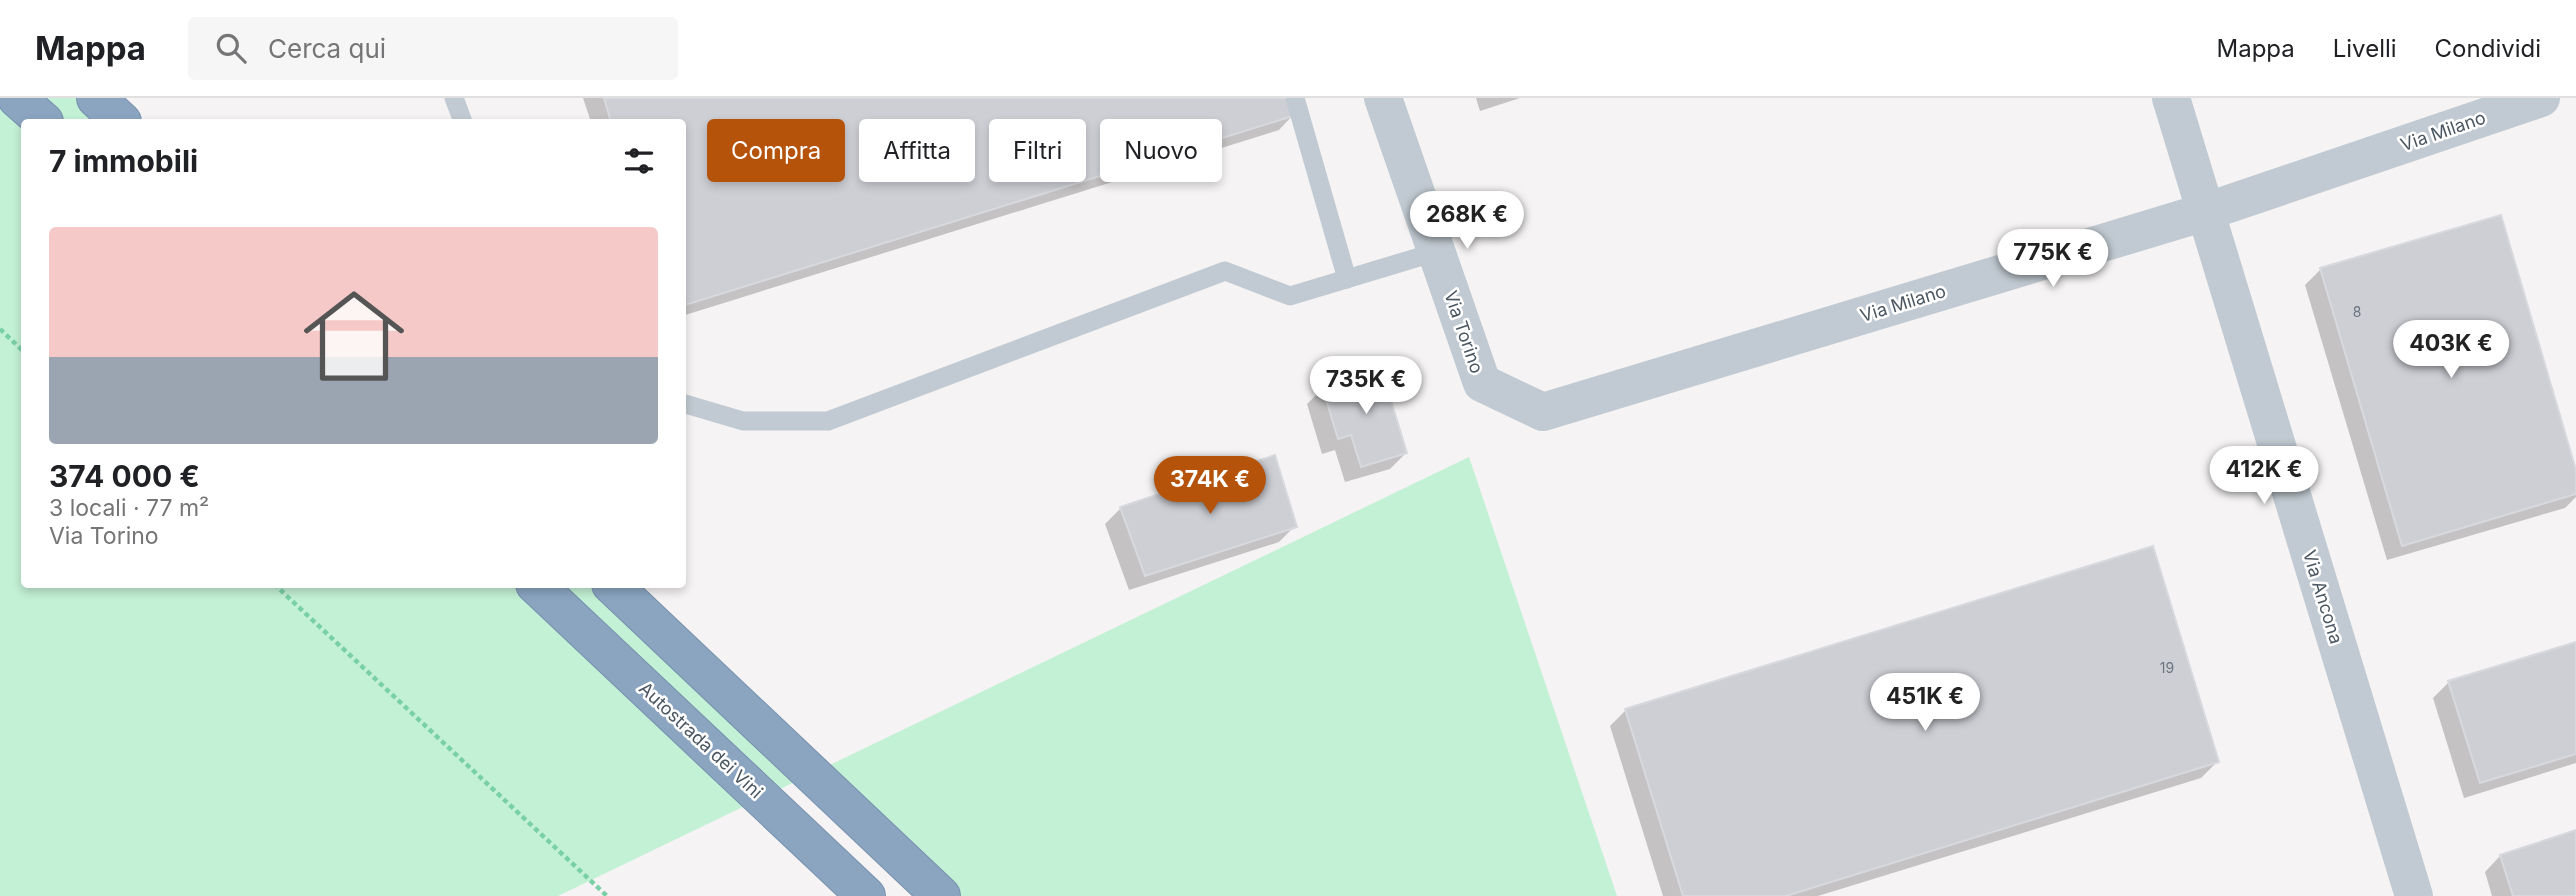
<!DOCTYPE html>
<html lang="it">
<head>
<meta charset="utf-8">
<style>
  :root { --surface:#fff; --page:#f6f6f6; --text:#202124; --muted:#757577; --line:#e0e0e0; --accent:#b45309 }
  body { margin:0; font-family:Inter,sans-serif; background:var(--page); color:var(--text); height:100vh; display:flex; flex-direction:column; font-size:26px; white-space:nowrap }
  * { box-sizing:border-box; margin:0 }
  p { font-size:23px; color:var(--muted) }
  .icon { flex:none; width:38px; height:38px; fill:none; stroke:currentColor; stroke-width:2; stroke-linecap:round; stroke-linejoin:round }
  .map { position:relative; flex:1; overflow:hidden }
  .panel { position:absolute; left:21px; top:21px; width:665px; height:469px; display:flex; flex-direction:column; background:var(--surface); border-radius:7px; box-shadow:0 4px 10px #0003 }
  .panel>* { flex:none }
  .top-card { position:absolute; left:707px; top:21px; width:665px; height:63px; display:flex; gap:14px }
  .price { position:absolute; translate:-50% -60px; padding:0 16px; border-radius:24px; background:#fff; color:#222; font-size:23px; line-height:46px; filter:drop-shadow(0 2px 4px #0008) }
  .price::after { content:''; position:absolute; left:50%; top:42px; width:21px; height:16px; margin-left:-10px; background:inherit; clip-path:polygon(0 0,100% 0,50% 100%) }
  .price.on { background:var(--accent); color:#fff }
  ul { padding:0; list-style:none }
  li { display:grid; align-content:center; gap:14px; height:371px; padding:0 28px }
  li+li { border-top:2px solid var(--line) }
  li span { display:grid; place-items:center; height:217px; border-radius:7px; color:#555 }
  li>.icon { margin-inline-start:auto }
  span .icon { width:126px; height:126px; fill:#fffc; stroke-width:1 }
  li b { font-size:30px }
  h2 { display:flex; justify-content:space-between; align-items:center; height:84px; padding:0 28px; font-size:30px }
  .chip { padding:0 24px; border-radius:7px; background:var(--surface); box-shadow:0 4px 10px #0003; font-size:24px; line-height:63px }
  .chip.on { background:var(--accent); color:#fff }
  header { display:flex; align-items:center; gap:42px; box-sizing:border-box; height:98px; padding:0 35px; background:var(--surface); border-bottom:2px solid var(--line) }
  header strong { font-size:33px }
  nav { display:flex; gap:38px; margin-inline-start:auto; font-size:24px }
  .search { width:490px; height:63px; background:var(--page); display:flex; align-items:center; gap:18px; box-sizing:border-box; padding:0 24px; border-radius:7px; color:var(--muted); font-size:26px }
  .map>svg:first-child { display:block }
  .green { fill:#c3f1d5 }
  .shadow { fill:#0003 }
  .building { fill:#cdcfd5; stroke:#d7d9de; stroke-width:2 }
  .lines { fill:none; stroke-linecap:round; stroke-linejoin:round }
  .highway-casing { stroke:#7690ad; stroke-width:40 }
  .path { stroke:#7ad0a6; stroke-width:4.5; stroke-dasharray:5 3.5; stroke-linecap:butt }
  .lane { stroke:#c1cad2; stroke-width:19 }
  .street { stroke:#c1cad2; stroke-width:38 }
  .highway { stroke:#8ba5c1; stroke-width:38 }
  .labels { text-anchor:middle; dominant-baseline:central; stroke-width:5; stroke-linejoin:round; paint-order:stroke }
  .number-label { font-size:14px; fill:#6b747e }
  .street-label { font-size:18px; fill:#4a5661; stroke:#fff }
</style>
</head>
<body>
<header>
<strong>Mappa</strong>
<div class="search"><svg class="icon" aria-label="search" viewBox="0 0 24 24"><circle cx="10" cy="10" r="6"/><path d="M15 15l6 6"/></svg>Cerca qui</div>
<nav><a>Mappa</a><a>Livelli</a><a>Condividi</a></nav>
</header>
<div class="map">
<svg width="2576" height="798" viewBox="0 0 2576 798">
  <rect width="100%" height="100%" fill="#f5f3f3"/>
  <path class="green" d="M0 0H113L138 24H24V486L611 487 807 678 1469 359 1617 798H934L807 678 558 798H0Z"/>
  <g class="shadow">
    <path d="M583 0H1289L1294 16 1279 32 682 218V24H591Z"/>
    <path d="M1476 0H1520L1480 13Z"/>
    <path d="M2321 171 2576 378V399L2565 410 2387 462 2305 187Z"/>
    <path d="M1323 290 1406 355 1390 371 1345 384 1335 352 1322 356 1307 306Z"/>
    <path d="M1121 410 1295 428 1279 444 1129 492 1105 426Z"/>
    <path d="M2576 546V665L2464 700 2433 600 2449 584Z"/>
    <path d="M1626 612 2217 664 2201 680 1818 798H1663L1610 628Z"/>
    <path d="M2576 734V798H2492L2485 774 2500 758Z"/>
  </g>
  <g class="building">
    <path d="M604 0H1291L1296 17 682 208V24H611Z"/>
    <path d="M2501 117 2576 372V396L2402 448 2320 170Z"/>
    <path d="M1381 270 1407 355 1361 369 1351 337 1338 341 1322 288Z"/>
    <path d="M1275 357 1297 429 1145 478 1120 409Z"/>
    <path d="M2153 448 2219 664 1786 798H1683L1625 611Z"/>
    <path d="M2576 544V656L2480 685 2448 583Z"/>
    <path d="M2576 732V798H2513L2500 757Z"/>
  </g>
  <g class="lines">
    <g class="highway-casing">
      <g id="highway">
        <path d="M17 0 44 24"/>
        <path d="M96 0 122 24"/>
        <path d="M535 486 866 798"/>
        <path d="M611 486 941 798"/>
      </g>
    </g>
    <g class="path">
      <path d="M0 231 24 254"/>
      <path d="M274 486 607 798"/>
    </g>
    <g class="lane">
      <path d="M454 0 463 24"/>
      <path d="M1295 0 1347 181"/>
      <path d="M682 305 743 323H828L1225 173 1290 198 1436 154"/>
    </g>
    <g class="street">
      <path d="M1383 0 1482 285 1543 314 2205 114 2541 0"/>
      <path d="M2171 0 2414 798"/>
    </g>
    <use href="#highway" class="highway"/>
  </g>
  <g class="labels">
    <g class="number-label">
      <text x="2357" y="213">8</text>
      <text x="2167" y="569">19</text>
    </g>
    <g class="street-label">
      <text transform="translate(2443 33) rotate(-19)">Via Milano</text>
      <text transform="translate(1903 205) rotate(-17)">Via Milano</text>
      <text transform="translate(1464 234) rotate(71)">Via Torino</text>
      <text transform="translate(2323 499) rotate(73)">Via Ancona</text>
      <text transform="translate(701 642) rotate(43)">Autostrada dei Vini</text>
    </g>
  </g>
</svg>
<b class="price" style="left:1467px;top:153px">268K €</b>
<b class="price" style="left:2053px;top:191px">775K €</b>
<b class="price" style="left:2451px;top:282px">403K €</b>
<b class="price" style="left:1366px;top:318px">735K €</b>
<b class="price" style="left:2264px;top:408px">412K €</b>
<b class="price on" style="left:1210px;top:418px">374K €</b>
<b class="price" style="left:1925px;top:635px">451K €</b>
<div class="top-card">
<a class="chip on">Compra</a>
<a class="chip">Affitta</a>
<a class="chip">Filtri</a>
<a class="chip">Nuovo</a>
</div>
<section class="panel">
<h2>7 immobili<svg class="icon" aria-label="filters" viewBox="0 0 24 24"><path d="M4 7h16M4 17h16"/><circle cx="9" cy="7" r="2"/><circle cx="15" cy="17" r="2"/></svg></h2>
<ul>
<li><span style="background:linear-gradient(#f6c9c9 60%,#9aa5b1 0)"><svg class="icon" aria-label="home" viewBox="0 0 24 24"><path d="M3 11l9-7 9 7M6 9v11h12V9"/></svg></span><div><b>374 000 €</b><p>3 locali · 77 m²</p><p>Via Torino</p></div></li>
</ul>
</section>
</div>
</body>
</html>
